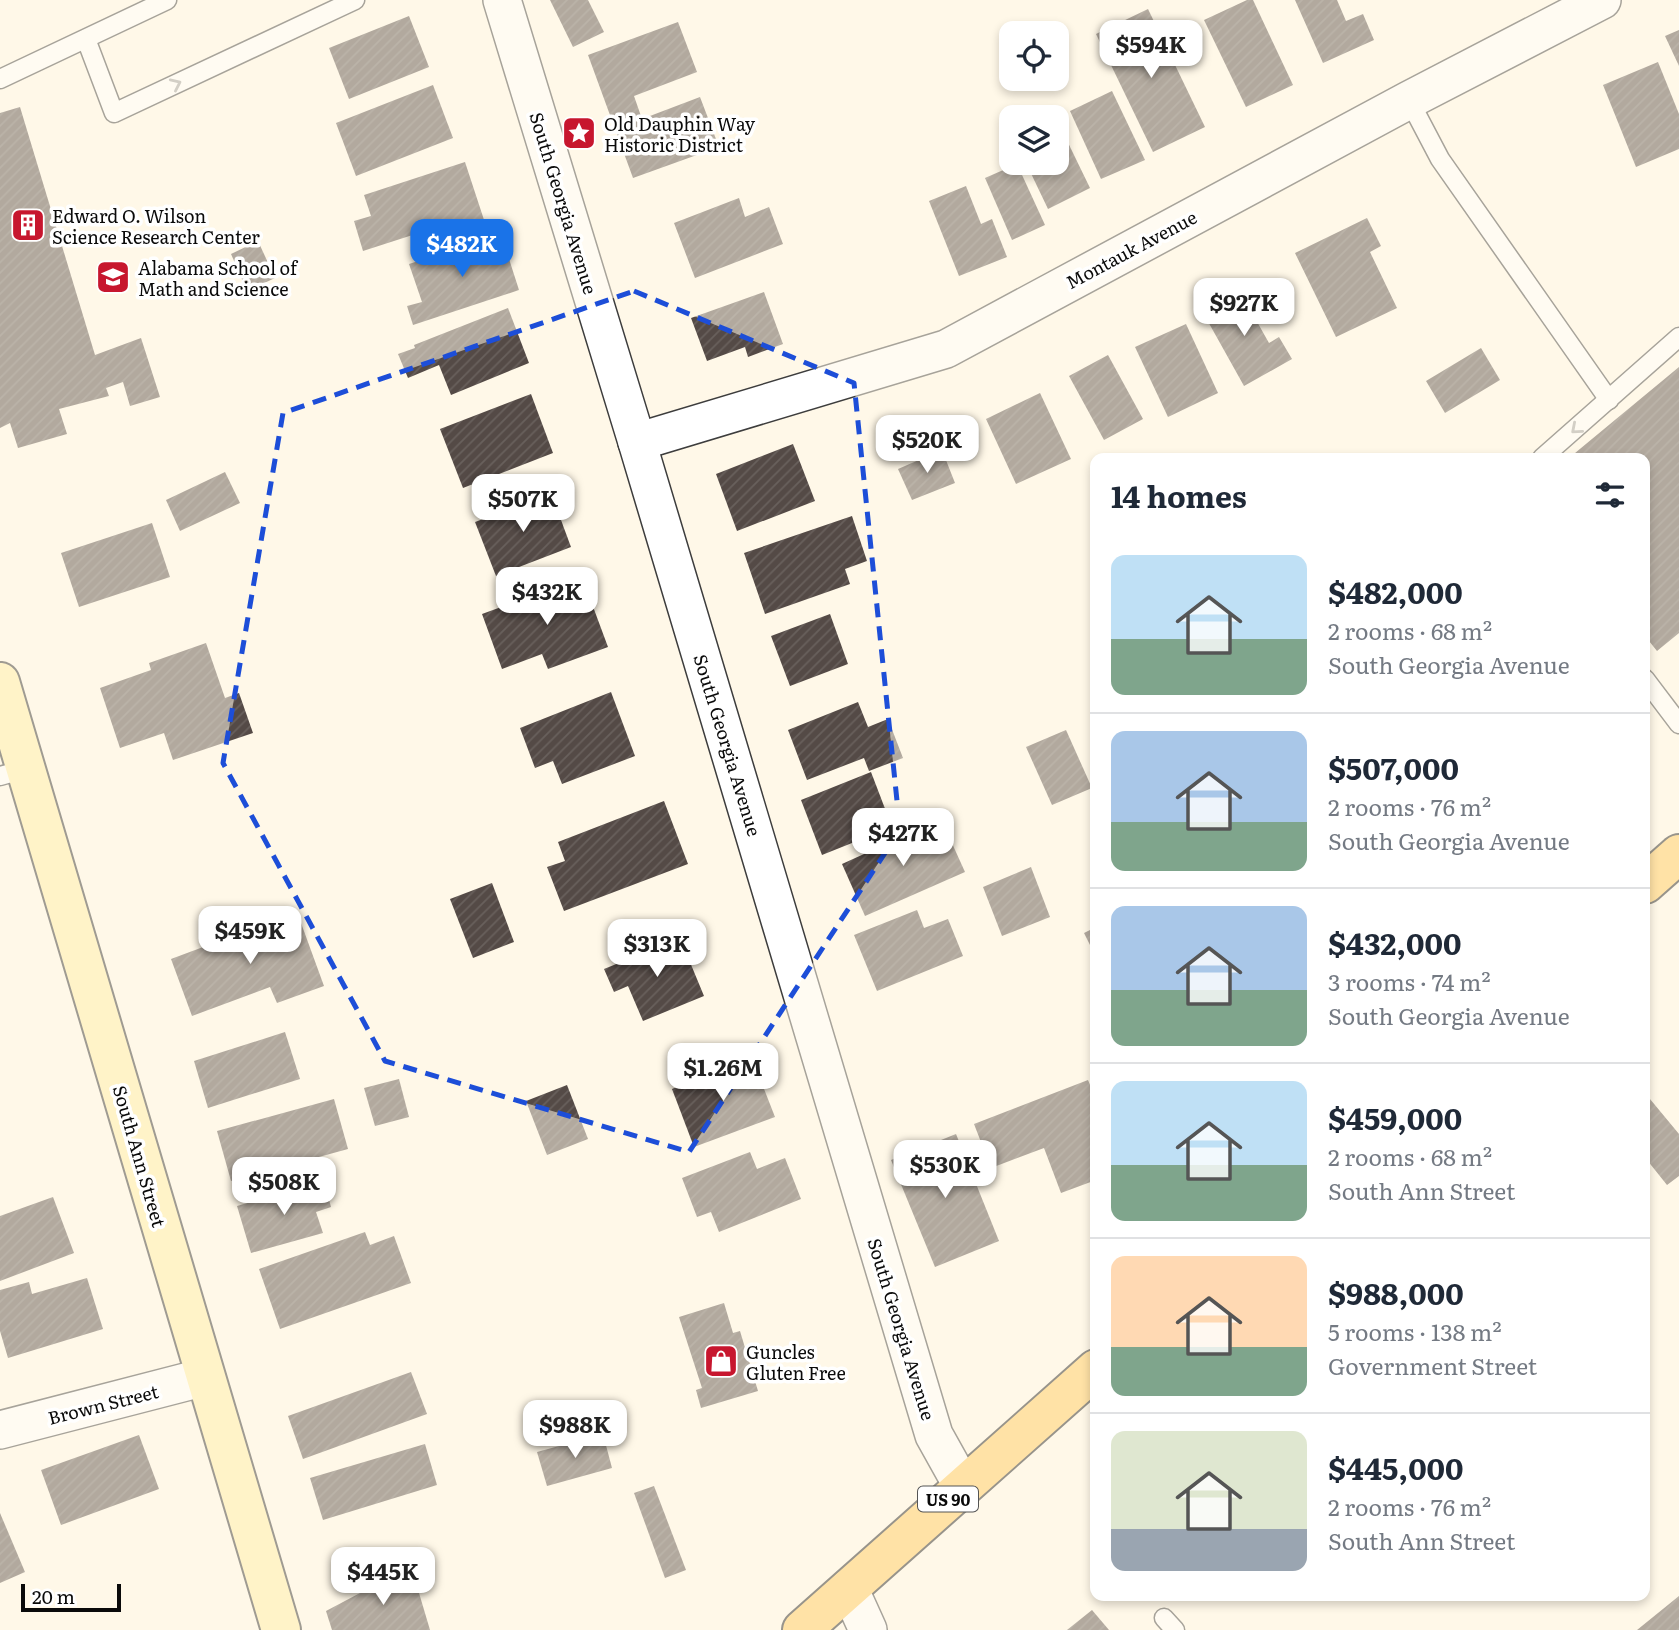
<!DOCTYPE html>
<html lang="en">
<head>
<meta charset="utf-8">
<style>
  :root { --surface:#fff; --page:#f2f2f3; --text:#1f2937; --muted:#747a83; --line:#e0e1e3; --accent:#1a73e8 }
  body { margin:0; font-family:Literata,serif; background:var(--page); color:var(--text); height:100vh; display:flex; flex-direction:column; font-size:26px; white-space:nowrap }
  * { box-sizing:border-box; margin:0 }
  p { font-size:23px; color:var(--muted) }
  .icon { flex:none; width:38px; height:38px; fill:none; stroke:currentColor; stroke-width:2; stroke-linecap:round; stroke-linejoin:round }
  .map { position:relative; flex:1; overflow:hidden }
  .sheet { position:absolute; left:1090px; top:453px; width:560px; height:1148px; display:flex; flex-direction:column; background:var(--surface); border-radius:14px; box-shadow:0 4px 10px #0003 }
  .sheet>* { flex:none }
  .controls { position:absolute; left:999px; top:21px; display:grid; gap:14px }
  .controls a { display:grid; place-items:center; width:70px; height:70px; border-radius:14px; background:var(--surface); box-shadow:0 4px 10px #0003; font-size:35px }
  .scale { position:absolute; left:21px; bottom:18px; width:100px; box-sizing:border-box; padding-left:7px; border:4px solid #0a0a0a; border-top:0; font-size:19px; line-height:24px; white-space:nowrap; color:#0a0a0a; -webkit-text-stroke:5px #fff; paint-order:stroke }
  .price { position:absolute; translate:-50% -60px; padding:0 16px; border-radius:14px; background:#fff; color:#222; font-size:23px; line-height:46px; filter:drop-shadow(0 2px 4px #0008) }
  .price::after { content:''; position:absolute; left:50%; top:42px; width:21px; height:16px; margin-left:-10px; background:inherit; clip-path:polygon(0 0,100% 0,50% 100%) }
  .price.on { background:var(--accent); color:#fff }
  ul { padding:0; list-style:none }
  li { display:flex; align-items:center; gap:21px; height:175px; padding:0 21px }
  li+li { border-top:2px solid var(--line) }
  li span { display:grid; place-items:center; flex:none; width:196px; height:140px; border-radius:14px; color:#555 }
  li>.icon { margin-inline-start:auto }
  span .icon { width:84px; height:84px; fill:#fffc; stroke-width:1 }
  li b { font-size:30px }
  h2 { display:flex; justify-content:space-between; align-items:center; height:84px; padding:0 21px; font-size:30px }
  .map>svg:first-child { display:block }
  .building { fill:url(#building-hatch) }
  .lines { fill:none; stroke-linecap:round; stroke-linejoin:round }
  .lane-casing { stroke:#3d3d3d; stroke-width:21 }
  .street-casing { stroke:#3d3d3d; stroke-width:40 }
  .secondary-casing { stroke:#2c2c2c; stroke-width:42 }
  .primary-casing { stroke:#1b1b1b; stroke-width:42 }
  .lane { stroke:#fff; stroke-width:18 }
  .street { stroke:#fff; stroke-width:37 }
  .secondary { stroke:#ffeda3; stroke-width:38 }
  .primary { stroke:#ffc858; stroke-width:38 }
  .oneway { stroke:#9d9d9d }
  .marked { fill:none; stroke:#1d4ed8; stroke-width:5; stroke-dasharray:14 9; stroke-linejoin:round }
  .labels { text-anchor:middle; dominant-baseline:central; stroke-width:7; stroke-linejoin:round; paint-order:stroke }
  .shield { fill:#fff; stroke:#545454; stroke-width:2 }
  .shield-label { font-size:16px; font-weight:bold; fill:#0a0a0a }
  .poi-label { font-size:18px; fill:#0a0a0a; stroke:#fff; text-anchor:start }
  .street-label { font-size:18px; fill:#0a0a0a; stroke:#fff }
</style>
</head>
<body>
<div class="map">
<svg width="1679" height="1630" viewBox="0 0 1679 1630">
  <defs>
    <pattern id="building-hatch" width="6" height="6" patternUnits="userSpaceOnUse" patternTransform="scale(1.75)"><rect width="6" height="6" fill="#544a46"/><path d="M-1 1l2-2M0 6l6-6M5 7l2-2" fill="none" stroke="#68605c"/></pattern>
  </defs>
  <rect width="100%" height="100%" fill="#fff8e8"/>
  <g class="building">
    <path d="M550 0H588L604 32 573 47Z"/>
    <path d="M1247 0H1253L1293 85 1246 107 1204 20Z"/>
    <path d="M1295 0H1337L1346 21 1363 14 1374 40 1323 63Z"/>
    <path d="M1148 9 1205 127 1153 152 1096 34Z"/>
    <path d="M409 16 429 67 349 99 329 48Z"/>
    <path d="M678 22 697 72 634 96 642 119 700 97 719 147 633 178 588 55Z"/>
    <path d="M1679 30V66L1665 36Z"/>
    <path d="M1658 62 1679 114V149L1636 167 1603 85Z"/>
    <path d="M433 85 453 138 356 176 336 123Z"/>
    <path d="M1112 91 1145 160 1101 179 1070 111Z"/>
    <path d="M20 107 95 355 141 338 160 397 130 406 123 382 106 388 109 396 59 409 67 434 18 448 10 423 0 428V113Z"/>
    <path d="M1057 120 1090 188 1048 209 1026 163H1057Z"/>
    <path d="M465 162 487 229 464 237 459 220 363 251 354 221 371 216 364 195Z"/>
    <path d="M1017 164 1045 225 1012 240 985 178Z"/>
    <path d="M966 186 981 224 992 219 1007 257 959 276 929 201Z"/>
    <path d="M739 198 745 217 769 207 783 244 695 278 674 223Z"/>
    <path d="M1367 218 1381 246 1370 252 1397 308 1336 337 1295 253Z"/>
    <path d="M501 234 519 290 413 325 407 306 422 302 409 264Z"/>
    <path d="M258 241 275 278 247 291 231 254Z"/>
    <path d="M1238 288 1269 343 1279 337 1292 359 1244 386 1201 309Z"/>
    <path d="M764 292 783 344 748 357 745 347 707 361 691 318Z"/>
    <path d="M508 308 529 363 451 395 439 365 408 378 398 354 415 348 414 345Z"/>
    <path d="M1186 324 1218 393 1168 417 1135 347Z"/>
    <path d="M1481 348 1500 380 1445 413 1426 381Z"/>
    <path d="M1108 355 1143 419 1104 440 1069 376Z"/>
    <path d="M1679 367V633L1657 651 1645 636V458H1569Z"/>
    <path d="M1040 393 1071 459 1016 484 986 419Z"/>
    <path d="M531 394 553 453 463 488 440 429Z"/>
    <path d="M793 444 815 501 737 531 716 474Z"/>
    <path d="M942 450 955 483 912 500 898 469Z"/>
    <path d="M225 472 240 503 180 531 166 500Z"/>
    <path d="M551 493 571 547 496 576 475 522Z"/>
    <path d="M852 516 867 561 845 569 850 584 765 614 744 553Z"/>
    <path d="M152 523 170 577 79 607 61 553Z"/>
    <path d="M582 577 608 647 548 669 542 654 502 669 482 614Z"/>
    <path d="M830 614 848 664 790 686 771 636Z"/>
    <path d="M206 643 225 698 239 693 253 733 173 760 164 733 120 748 100 688 151 670 149 663Z"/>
    <path d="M611 692 635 756 562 784 553 761 535 768 520 728Z"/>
    <path d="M858 702 868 727 888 719 903 758 869 771 864 758 807 780 788 730Z"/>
    <path d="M1066 730 1092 788 1052 805 1026 747Z"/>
    <path d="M871 772 892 827 822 855 801 800Z"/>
    <path d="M664 801 688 864 564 911 547 867 565 861 558 842Z"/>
    <path d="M941 819 965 872 865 916 842 864Z"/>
    <path d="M1031 867 1050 917 1002 936 983 887Z"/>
    <path d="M492 883 514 942 473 958 450 899Z"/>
    <path d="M917 910 924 928 948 919 963 956 877 991 854 935Z"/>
    <path d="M297 912 324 986 277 1003 270 987 192 1016 171 959Z"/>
    <path d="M1096 927V957L1084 933Z"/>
    <path d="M680 938 704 996 643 1021 628 986 614 992 604 969Z"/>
    <path d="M285 1032 300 1079 208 1108 194 1061Z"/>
    <path d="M752 1058 775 1117 694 1147 672 1089Z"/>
    <path d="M399 1079 409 1117 375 1126 364 1088Z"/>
    <path d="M1088 1080 1096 1099V1180L1061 1193 1044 1148 991 1168 974 1124Z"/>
    <path d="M567 1085 588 1139 547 1155 526 1101Z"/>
    <path d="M1645 1093 1679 1134V1176L1667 1185 1647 1160 1645 1162Z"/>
    <path d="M334 1099 348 1149 231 1181 217 1131Z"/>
    <path d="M956 1134 999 1241 935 1267 891 1160Z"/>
    <path d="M750 1152 757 1169 785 1158 801 1199 719 1232 711 1212 697 1217 682 1178Z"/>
    <path d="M324 1181 331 1207 316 1212 323 1233 251 1253 237 1206Z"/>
    <path d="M53 1197 74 1253 0 1281V1216Z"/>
    <path d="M365 1232 370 1245 394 1236 411 1283 280 1329 259 1269Z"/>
    <path d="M87 1278 103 1329 8 1358 0 1331V1290L29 1282 32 1294Z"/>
    <path d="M724 1303 733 1333 740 1331 758 1391 701 1408 696 1390 702 1388 679 1317Z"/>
    <path d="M411 1372 427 1414 303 1459 288 1416Z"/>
    <path d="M603 1434 612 1468 547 1486 537 1452Z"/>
    <path d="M139 1435 159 1489 61 1525 41 1470Z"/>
    <path d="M425 1444 437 1485 323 1520 310 1478Z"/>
    <path d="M654 1486 686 1570 665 1578 634 1493Z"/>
    <path d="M0 1513 25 1572 0 1583Z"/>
    <path d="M411 1566 430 1630H332L326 1611Z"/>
    <path d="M1679 1596V1630H1637Z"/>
    <path d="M1092 1610 1109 1630H1067Z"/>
  </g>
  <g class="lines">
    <g class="lane-casing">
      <g id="lane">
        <path d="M86 39 114 113 355 0"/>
        <path d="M0 79 167 0"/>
        <path d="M1409 100 1440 159 1609 400"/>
        <path d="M1542 458 1679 337"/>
        <path d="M1645 679 1679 724"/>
        <path d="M0 776 25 769"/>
        <path d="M1164 1618 1175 1630"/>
      </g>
    </g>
    <g class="street-casing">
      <g id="street">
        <path d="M502 0 637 442 934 1435 963 1487"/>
        <path d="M637 442 946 349 1409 100 1602 0"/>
        <path d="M0 1430 205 1377"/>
        <path d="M849 1588 868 1630"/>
      </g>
    </g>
    <g class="secondary-casing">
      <path id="secondary" d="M0 682 281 1630"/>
    </g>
    <g class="primary-casing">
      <g id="primary">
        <path d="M1645 884 1679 854"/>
        <path d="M802 1630 1096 1369"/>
      </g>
    </g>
    <use href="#lane" class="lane"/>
    <use href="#street" class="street"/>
    <use href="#secondary" class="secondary"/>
    <use href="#primary" class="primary"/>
  </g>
  <defs><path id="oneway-chevron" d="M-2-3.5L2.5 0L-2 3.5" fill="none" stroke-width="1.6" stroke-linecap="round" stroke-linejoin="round" transform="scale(1.75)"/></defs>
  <g class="oneway">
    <use href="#oneway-chevron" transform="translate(176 84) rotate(-25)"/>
    <use href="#oneway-chevron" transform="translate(1576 429) rotate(139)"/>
  </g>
  <path d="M0 0H1679V1630H0ZM634 291 854 383 900 830 689 1152 385 1061 223 763 283 413Z" fill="#fff8e8" fill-opacity=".55" fill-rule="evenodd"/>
  <path class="marked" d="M634 291 854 383 900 830 689 1152 385 1061 223 763 283 413Z"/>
  <defs>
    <g id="sight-square" transform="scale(1.75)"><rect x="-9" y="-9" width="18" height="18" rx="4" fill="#c7162e" stroke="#fff"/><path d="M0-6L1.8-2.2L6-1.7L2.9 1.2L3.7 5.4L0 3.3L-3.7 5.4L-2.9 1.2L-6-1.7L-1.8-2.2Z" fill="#fff"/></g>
    <g id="building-square" transform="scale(1.75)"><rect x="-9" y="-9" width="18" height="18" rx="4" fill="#c7162e" stroke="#fff"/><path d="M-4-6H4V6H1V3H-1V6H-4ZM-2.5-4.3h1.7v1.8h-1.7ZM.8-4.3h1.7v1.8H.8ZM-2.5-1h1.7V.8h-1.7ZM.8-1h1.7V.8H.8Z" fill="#fff"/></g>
    <g id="school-square" transform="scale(1.75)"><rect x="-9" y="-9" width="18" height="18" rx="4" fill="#c7162e" stroke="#fff"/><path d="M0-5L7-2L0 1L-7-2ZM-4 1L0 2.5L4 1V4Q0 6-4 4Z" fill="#fff"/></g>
    <g id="shop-square" transform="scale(1.75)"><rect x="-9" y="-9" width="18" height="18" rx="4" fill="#c7162e" stroke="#fff"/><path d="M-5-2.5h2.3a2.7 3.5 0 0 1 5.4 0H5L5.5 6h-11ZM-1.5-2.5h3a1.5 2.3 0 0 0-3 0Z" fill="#fff"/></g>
  </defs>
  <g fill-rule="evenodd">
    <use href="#sight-square" x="579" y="133"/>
    <use href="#building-square" x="28" y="225"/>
    <use href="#school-square" x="113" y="277"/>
    <use href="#shop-square" x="721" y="1361"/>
  </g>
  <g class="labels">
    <rect class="shield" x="918" y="1486.5" width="60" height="25" rx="5"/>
    <g class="shield-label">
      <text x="948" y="1499">US 90</text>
    </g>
    <g class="poi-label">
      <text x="604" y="123">Old Dauphin Way<tspan x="604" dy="21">Historic District</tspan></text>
      <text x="52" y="215">Edward O. Wilson<tspan x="52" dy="21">Science Research Center</tspan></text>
      <text x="138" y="267">Alabama School of<tspan x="138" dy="21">Math and Science</tspan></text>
      <text x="746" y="1351">Guncles<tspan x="746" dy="21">Gluten Free</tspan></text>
    </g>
    <g class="street-label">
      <text transform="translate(564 203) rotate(73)">South Georgia Avenue</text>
      <text transform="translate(1131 249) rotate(-28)">Montauk Avenue</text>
      <text transform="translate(728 745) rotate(73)">South Georgia Avenue</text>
      <text transform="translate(140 1156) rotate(74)">South Ann Street</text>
      <text transform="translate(902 1329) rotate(73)">South Georgia Avenue</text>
      <text transform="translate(103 1404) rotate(-14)">Brown Street</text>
    </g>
  </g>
</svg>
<div class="controls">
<a><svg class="icon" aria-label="locate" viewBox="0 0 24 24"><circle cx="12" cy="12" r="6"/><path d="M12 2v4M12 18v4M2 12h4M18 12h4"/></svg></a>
<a><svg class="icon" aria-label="layers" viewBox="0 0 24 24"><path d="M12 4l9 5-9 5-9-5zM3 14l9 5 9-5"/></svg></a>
</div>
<div class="scale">20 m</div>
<b class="price" style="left:1151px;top:80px">$594K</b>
<b class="price on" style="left:462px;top:279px">$482K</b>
<b class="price" style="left:1244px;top:338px">$927K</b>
<b class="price" style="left:927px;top:475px">$520K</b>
<b class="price" style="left:523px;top:534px">$507K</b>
<b class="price" style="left:547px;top:627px">$432K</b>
<b class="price" style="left:903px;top:868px">$427K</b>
<b class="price" style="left:250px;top:966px">$459K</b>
<b class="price" style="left:657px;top:979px">$313K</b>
<b class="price" style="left:723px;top:1103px">$1.26M</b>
<b class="price" style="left:945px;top:1200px">$530K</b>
<b class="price" style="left:284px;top:1217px">$508K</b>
<b class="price" style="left:575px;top:1460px">$988K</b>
<b class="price" style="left:383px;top:1607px">$445K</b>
<section class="sheet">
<h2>14 homes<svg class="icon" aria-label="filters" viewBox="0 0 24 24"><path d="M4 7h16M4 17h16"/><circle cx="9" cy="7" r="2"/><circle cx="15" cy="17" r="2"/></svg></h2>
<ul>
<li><span style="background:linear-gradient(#bfe0f5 60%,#7fa58c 0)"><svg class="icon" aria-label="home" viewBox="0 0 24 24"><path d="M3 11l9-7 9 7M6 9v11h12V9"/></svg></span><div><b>$482,000</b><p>2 rooms · 68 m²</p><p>South Georgia Avenue</p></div></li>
<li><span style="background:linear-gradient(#a9c7e8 65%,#7fa58c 0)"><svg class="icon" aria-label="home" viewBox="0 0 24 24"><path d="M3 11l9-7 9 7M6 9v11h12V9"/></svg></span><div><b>$507,000</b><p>2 rooms · 76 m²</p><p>South Georgia Avenue</p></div></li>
<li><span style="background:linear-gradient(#a9c7e8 60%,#7fa58c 0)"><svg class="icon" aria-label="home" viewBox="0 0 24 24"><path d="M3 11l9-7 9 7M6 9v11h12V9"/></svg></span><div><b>$432,000</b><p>3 rooms · 74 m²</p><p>South Georgia Avenue</p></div></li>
<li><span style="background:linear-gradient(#bfe0f5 60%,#7fa58c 0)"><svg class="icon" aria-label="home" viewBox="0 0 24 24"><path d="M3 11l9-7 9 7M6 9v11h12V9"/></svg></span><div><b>$459,000</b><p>2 rooms · 68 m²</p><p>South Ann Street</p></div></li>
<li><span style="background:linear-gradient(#ffd9b3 65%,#7fa58c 0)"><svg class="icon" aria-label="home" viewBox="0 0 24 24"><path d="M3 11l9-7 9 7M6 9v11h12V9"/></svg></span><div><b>$988,000</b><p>5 rooms · 138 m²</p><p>Government Street</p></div></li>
<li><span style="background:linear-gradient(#dfe7d0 70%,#9aa5b1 0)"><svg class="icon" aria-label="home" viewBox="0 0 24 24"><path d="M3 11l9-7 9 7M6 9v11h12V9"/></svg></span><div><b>$445,000</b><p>2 rooms · 76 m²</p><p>South Ann Street</p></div></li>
</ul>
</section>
</div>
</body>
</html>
